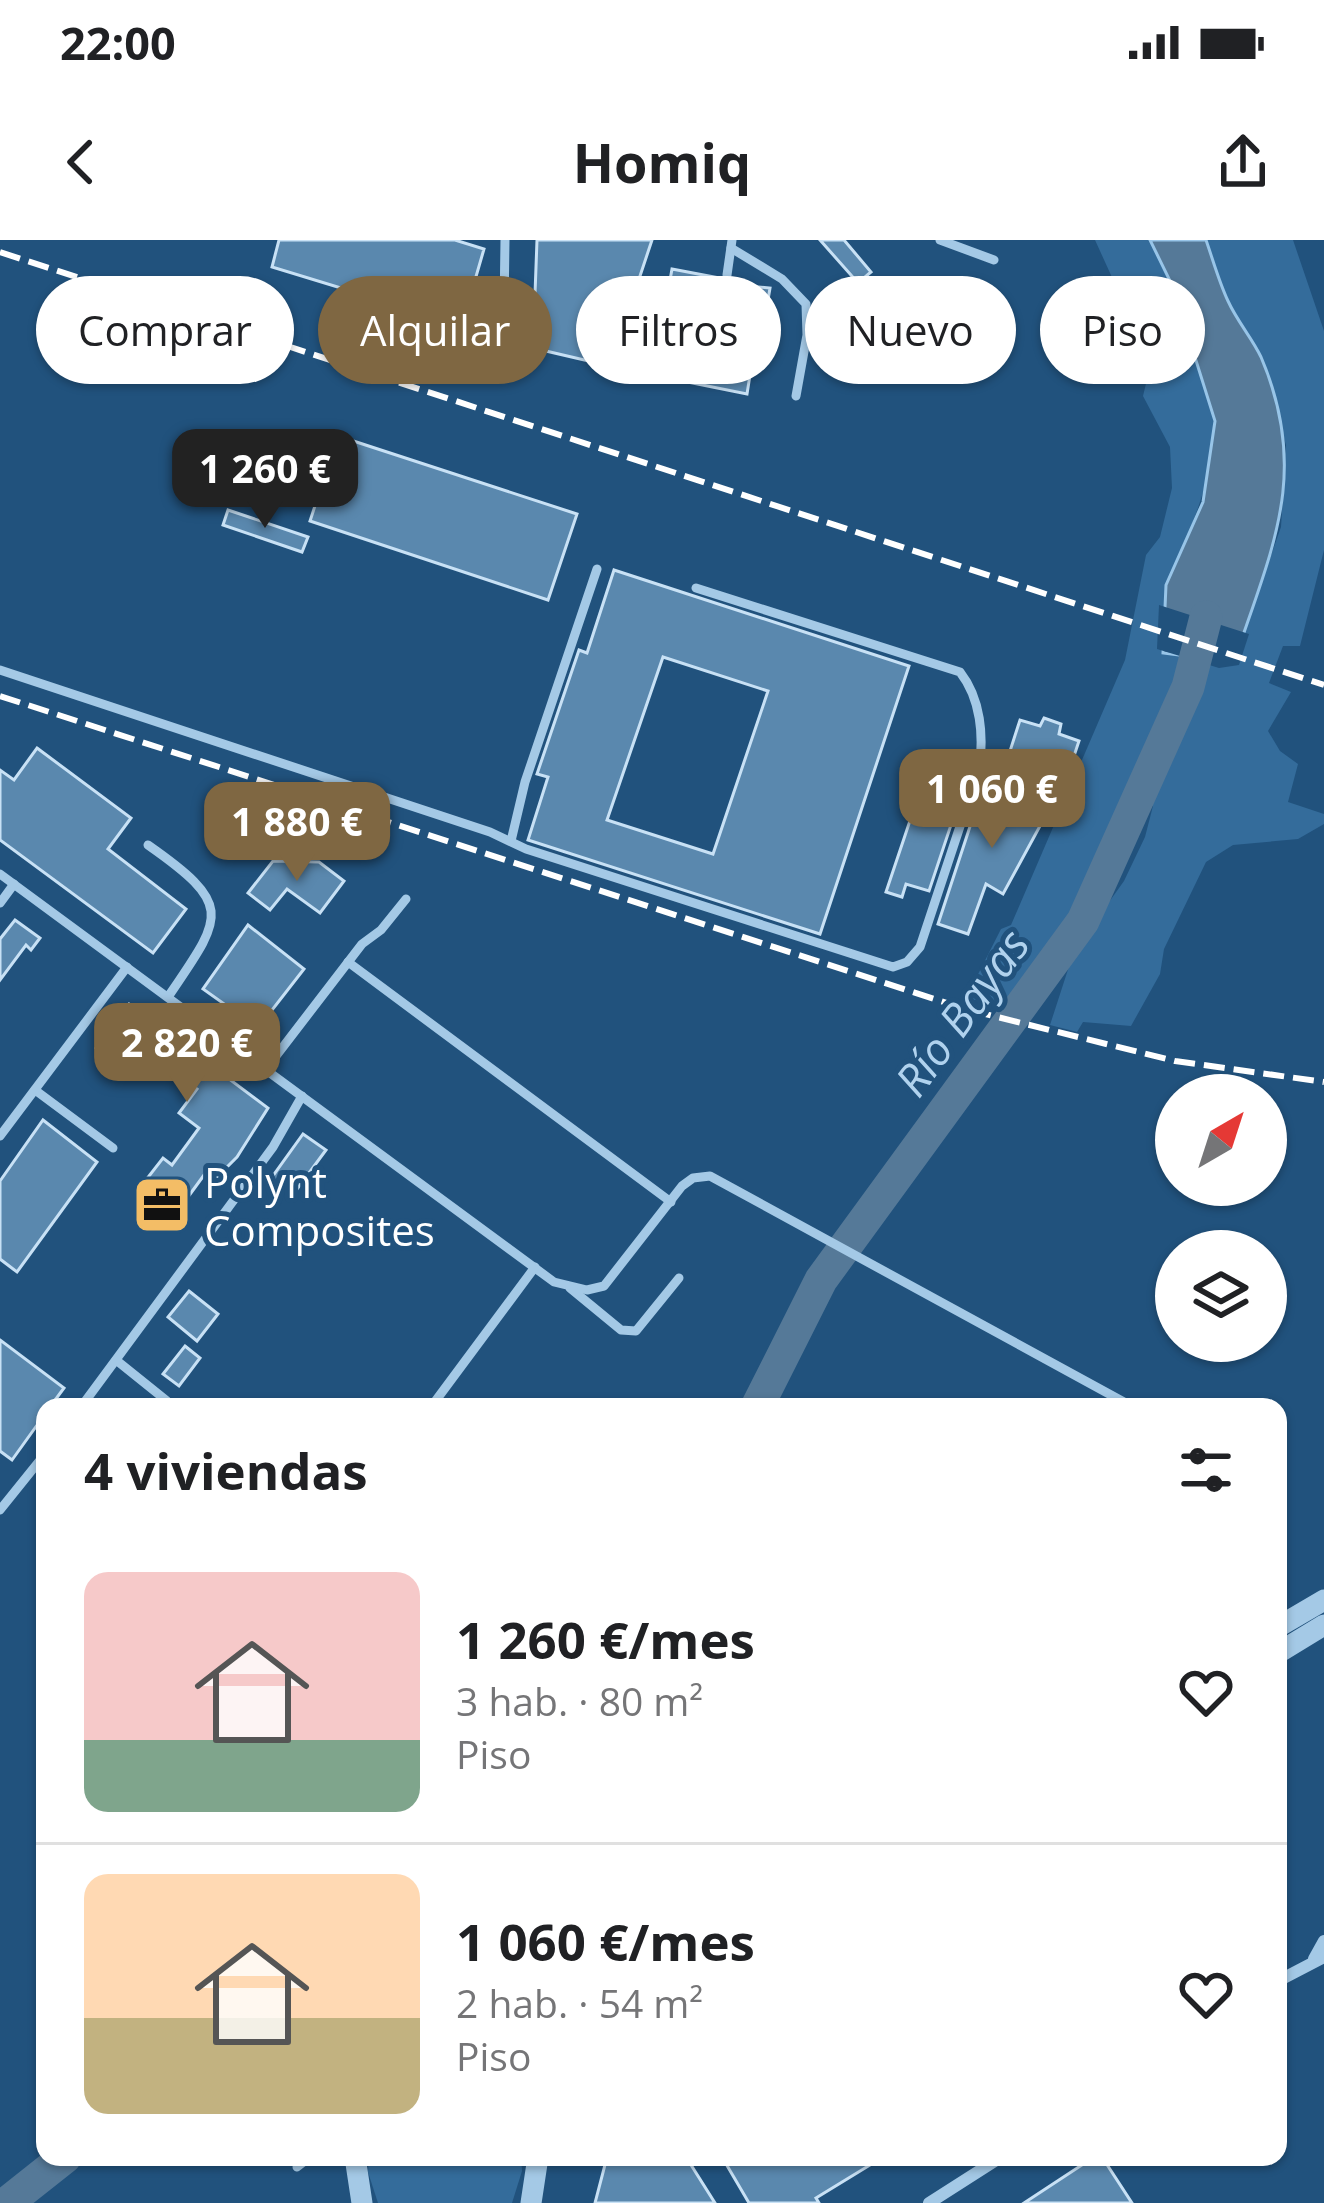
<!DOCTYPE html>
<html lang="es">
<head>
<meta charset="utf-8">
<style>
  :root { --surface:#fff; --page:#f2f2f2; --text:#202124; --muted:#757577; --line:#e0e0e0; --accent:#7f6742 }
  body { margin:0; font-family:"Open Sans",sans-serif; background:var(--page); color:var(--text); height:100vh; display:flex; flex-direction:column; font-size:45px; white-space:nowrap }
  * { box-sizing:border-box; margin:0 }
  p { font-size:39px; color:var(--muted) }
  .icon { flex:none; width:66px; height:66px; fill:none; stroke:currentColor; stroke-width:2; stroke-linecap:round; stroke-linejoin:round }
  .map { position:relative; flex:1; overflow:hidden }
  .sheet { position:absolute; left:36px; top:1158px; width:1251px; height:768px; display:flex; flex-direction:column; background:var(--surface); border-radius:24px; box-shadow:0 3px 9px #0004 }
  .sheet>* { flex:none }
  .banner { position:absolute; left:36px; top:36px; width:1254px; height:108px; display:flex; gap:24px }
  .needle { width:78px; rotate:39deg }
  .controls { position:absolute; left:1155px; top:834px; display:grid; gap:24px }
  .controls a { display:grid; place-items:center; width:132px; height:132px; border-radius:50%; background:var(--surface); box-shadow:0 3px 9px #0004; font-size:60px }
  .price { position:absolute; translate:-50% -102px; padding:0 27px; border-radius:24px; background:var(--accent); color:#fff; font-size:39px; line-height:78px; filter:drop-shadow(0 3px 6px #0008) }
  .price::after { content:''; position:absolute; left:50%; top:72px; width:36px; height:27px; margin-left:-18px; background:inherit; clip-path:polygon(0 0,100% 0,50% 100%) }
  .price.current { background:#222; color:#fff }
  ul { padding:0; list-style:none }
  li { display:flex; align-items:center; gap:36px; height:300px; padding:0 48px }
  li+li { border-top:3px solid var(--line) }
  li span { display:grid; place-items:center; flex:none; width:336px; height:240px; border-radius:24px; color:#555 }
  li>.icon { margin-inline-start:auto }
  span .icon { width:144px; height:144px; fill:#fffc; stroke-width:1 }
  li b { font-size:51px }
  h2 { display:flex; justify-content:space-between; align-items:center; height:144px; padding:0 48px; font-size:51px }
  .chip { padding:0 42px; border-radius:54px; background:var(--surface); box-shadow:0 3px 9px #0004; font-size:42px; line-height:108px }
  .chip.current { background:var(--accent); color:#fff }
  .status { display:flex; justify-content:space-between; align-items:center; height:84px; padding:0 60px; background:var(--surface); direction:ltr }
  .status svg { height:33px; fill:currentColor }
  header { display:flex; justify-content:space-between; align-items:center; height:156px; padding:0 48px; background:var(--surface); font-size:54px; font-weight:700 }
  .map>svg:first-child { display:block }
  .green { fill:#346c9b }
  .water { fill:#557998; stroke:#98c5e8; stroke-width:3 }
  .pier { fill:#21527d }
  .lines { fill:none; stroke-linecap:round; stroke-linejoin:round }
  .river { stroke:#557998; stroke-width:33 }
  .building { fill:#5a88ae; stroke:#c8e1f5; stroke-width:3; fill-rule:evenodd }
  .service { stroke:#a4c9e6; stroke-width:9 }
  .minor { stroke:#a4c9e6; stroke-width:12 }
  .tertiary { stroke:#a4c9e6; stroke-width:21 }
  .rail { stroke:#fff; stroke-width:6; stroke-dasharray:21 9; stroke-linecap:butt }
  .labels { text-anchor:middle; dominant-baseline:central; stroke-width:10; stroke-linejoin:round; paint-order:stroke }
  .poi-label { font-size:42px; fill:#fff; stroke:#21527d; text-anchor:start }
  .water-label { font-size:45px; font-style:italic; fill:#b0d2ee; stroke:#21527d }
</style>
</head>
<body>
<div class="status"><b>22:00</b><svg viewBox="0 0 49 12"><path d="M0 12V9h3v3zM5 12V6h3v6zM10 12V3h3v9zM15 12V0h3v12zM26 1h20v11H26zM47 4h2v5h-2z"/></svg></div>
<header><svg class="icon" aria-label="back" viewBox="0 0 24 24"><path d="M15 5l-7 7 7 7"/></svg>Homiq<svg class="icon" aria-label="share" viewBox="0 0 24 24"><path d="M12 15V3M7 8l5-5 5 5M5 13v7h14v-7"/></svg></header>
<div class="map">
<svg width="1324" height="1963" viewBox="0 0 1324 1963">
  <rect width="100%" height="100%" fill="#21527d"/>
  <g class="green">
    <path d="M1095 0H1150C1168 36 1215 149 1214 185 1213 243 1189 293 1166 345L1234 421 1281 287 1286 205 1259 114 1228 62 1206 0H1293L1324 91V310L1300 406H1283L1269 443 1291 452 1268 491 1280 511 1298 524 1288 562 1324 574V584L1298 599 1233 605 1206 622 1164 709 1160 734 1131 786 1083 782 1077 792 1050 785 1074 711 1124 641 1145 597 1153 566 1136 563 1068 688 1005 766 966 758 1001 689 1011 685 1125 420 1146 315 1160 297 1172 248 1170 207 1143 156 1151 123Z"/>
    <path d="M369 1917H521L522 1931 512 1963H378L368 1932Z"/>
  </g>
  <path class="water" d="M1150 0H1206C1213 20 1219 42 1228 61 1237 81 1252 98 1261 117 1311 234 1271 310 1234 422L1163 413 1166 345 1203 262 1215 181 1173 47Z"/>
  <path class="pier" d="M1159 365 1249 394 1239 425 1219 428 1157 409Z"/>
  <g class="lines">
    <g class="river">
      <path d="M757 1167 821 1040 1083 681 1188 447 1206 377"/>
      <path d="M7 1963 65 1917"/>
    </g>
  </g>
  <g class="building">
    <path d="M279 0H455L484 9 466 71 505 81 501 96 514 100 504 128 457 114 464 85 402 67 393 95 356 85 364 55 272 27Z"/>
    <path d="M537 0H652L610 126 533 108Z"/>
    <path d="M820 0H844L871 32 858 43Z"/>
    <path d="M672 29 719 38 725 44 770 48 766 72H760L747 154 653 135Z"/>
    <path d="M876 70 900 74 892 116 868 112Z"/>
    <path d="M338 196 577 274 548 360 310 281Z"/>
    <path d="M228 270 308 297 302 312 223 285Z"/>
    <path d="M614 330 909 426 820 694 528 600 548 537 537 534 579 410 587 413ZM663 417 768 451 713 614 607 580Z"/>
    <path d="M1044 478 1061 484 1059 494 1079 501 1068 534 1010 511 1020 480 1040 486Z"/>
    <path d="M37 508 131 578 108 609 186 669 153 713 0 600V530L14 540Z"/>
    <path d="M924 539 940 544 937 553 959 561 929 651 906 644 902 657 886 652Z"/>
    <path d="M998 542 1053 562 1003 654 986 644 968 694 938 684 980 556 992 561Z"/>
    <path d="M273 621 319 622 344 641 320 673 287 649 270 670 248 653Z"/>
    <path d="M15 680 40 698 31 710 26 705 0 740V699Z"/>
    <path d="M248 685 304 729 258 788 203 749Z"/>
    <path d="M129 764 268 868 237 917 216 938 207 931 177 972 142 945 163 918 172 925 199 888 179 873 197 849 152 815 134 837 96 808Z"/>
    <path d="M43 880 97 922 17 1032 0 1019V941Z"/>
    <path d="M303 894 326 910 292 956 270 940Z"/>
    <path d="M189 1051 218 1074 197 1101 168 1077Z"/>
    <path d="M0 1100 64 1148 50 1167H45V1174L12 1220 0 1211Z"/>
    <path d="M185 1106 200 1118 179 1146 163 1134Z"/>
    <path d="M607 1917H686L715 1963H595Z"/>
    <path d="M722 1917H883L816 1958 819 1963H749Z"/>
    <path d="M1094 1917H1102L1132 1963H1024Z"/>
  </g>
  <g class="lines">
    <g class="service">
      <path d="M940 0 994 20"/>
      <path d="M731 8 782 39 806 64 807 95 796 156"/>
      <path d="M727 35 732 0"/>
      <path d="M504 69 505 0"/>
      <path d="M0 430 490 592 526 609 893 727 907 722 920 707 979 529C984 496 981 459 960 432L696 348"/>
      <path d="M982 514 1047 540"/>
      <path d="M511 601 525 542 597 329"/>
      <path d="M148 605C235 666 223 676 168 757"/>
      <path d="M0 634 554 1042 587 1050 604 1046 682 946 693 938 710 936 1133 1167"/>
      <path d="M0 663 14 644"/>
      <path d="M348 722 671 962"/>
      <path d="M266 829 362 704 381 690 406 659"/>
      <path d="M35 850 113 908"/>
      <path d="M0 896 127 727"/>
      <path d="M570 1048 621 1090 636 1091 679 1038"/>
      <path d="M116 1120 167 1161"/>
      <path d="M81 1167 273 907 302 856"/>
      <path d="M431 1167 535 1027"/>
      <path d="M0 1270 45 1214"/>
      <path d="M297 1927 310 1917"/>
    </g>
    <g class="minor">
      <path d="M1314 1719 1324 1701"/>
      <path d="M1278 1741 1324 1717"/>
      <path d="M929 1963 1001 1917"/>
    </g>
    <g class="tertiary">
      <path d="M1278 1387 1324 1360"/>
      <path d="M1278 1413 1324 1385"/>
      <path d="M355 1917 362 1963"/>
      <path d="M531 1963 538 1917"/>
    </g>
    <g class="rail">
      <path d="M0 12 1324 445"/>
      <path d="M0 456 965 769 1175 821 1324 842"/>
    </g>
  </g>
  <defs>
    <g id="office-square" transform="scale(3)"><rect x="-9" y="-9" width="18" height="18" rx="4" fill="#f3bd66" stroke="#21527d"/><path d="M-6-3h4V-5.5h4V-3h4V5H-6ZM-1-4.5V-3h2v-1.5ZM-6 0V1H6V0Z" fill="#111"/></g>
  </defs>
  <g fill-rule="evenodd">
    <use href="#office-square" x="162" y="965"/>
  </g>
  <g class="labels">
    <g class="poi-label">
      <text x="204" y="941">Polynt<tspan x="204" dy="48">Composites</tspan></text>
    </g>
    <g class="water-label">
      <text transform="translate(961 772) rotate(-54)">Río Bayas</text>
    </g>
  </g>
</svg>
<div class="controls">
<a><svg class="needle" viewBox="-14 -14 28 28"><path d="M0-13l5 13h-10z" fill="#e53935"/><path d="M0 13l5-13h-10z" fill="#757577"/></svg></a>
<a><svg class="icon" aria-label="layers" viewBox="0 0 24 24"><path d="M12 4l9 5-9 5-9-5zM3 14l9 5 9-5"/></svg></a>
</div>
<b class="price current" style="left:265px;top:291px">1 260 €</b>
<b class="price" style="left:992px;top:611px">1 060 €</b>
<b class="price" style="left:297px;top:644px">1 880 €</b>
<b class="price" style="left:187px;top:865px">2 820 €</b>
<div class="banner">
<a class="chip">Comprar</a>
<a class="chip current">Alquilar</a>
<a class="chip">Filtros</a>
<a class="chip">Nuevo</a>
<a class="chip">Piso</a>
</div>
<section class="sheet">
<h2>4 viviendas<svg class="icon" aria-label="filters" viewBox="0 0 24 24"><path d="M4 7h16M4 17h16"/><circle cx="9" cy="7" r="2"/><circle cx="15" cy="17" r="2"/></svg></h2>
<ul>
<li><span style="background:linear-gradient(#f6c9c9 70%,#7fa58c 0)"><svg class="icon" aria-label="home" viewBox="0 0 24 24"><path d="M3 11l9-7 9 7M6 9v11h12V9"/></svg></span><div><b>1 260 €/mes</b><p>3 hab. · 80 m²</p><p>Piso</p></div><svg class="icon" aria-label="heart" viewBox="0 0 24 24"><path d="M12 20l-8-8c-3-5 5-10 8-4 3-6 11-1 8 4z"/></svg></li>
<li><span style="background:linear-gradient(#ffd9b3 60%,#c2b280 0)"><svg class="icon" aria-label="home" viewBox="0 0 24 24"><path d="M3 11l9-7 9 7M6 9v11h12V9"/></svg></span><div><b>1 060 €/mes</b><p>2 hab. · 54 m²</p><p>Piso</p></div><svg class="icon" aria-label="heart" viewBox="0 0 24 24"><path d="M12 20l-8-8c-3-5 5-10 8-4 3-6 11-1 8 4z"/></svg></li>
</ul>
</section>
</div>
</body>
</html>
